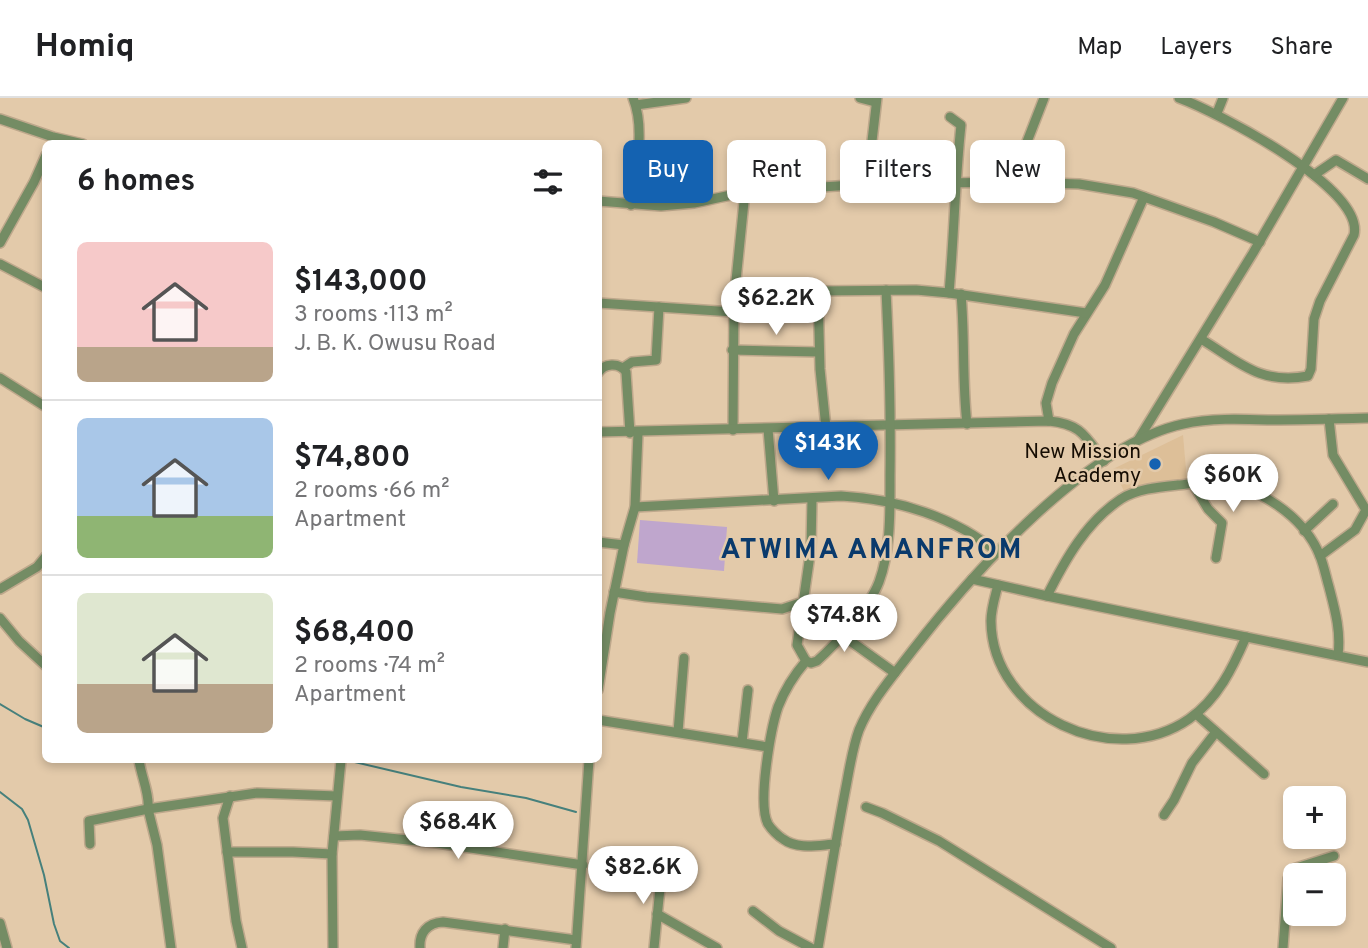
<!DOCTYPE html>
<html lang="en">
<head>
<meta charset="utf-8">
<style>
  :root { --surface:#fff; --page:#f6f6f6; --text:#202124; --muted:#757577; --line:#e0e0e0; --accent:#1462b1 }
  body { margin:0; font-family:Overpass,sans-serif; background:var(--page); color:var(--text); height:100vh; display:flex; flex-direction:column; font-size:26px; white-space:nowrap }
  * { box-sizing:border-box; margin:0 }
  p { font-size:23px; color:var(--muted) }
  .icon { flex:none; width:38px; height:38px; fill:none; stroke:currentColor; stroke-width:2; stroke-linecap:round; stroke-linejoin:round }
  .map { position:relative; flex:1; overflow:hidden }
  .details { position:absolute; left:42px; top:42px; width:560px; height:623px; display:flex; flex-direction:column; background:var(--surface); border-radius:10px; box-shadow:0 4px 10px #0003 }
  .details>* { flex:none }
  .guide { position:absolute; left:623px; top:42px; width:639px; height:63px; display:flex; gap:14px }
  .tools { position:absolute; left:1283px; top:688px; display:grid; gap:14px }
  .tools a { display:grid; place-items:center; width:63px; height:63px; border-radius:10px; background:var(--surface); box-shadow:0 4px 10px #0003; font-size:35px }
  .price { position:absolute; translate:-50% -60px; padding:0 16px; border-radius:24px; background:#fff; color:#222; font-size:23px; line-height:46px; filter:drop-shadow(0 2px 4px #0008) }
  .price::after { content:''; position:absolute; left:50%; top:42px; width:21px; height:16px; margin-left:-10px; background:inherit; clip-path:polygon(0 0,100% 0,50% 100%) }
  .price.on { background:var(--accent); color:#fff }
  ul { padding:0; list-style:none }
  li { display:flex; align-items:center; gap:21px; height:175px; padding:0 35px }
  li+li { border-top:2px solid var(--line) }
  li span { display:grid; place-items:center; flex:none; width:196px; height:140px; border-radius:10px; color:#555 }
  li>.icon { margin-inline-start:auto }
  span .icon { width:84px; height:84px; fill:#fffc; stroke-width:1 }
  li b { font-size:30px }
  h2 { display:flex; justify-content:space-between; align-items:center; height:84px; padding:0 35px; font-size:30px }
  .chip { padding:0 24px; border-radius:10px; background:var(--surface); box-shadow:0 4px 10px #0003; font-size:24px; line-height:63px }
  .chip.on { background:var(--accent); color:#fff }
  header { display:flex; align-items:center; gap:42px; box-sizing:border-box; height:98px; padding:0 35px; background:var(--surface); border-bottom:2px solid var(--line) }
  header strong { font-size:33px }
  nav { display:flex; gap:38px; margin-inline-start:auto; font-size:24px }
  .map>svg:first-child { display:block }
  .built { fill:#ddbf98 }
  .green { fill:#bfa6cd }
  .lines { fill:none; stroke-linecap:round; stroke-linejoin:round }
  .stream { stroke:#46807c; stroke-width:2 }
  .minor-casing { stroke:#bea88c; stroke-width:12 }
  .minor { stroke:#748c64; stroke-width:9 }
  .poi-dot { fill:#1462b1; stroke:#e3caaa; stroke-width:2.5 }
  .labels { text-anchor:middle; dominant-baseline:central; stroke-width:5; stroke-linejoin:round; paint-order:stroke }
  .poi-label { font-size:21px; fill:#160d03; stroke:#e3caaa; text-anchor:end }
  .district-label { font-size:28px; font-weight:bold; letter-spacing:2px; fill:#0a3a6c; stroke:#e3caaa }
</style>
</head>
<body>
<header>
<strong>Homiq</strong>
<nav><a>Map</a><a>Layers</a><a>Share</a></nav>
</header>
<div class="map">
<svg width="1368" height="850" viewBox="0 0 1368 850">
  <rect width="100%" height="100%" fill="#e3caaa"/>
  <path class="built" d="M1183 337 1187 383 1125 395 1113 371Z"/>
  <path class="green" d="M640 422 727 429 724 473 637 465Z"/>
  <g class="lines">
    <g class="stream">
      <path d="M739 204 741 184"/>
      <path d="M0 606 25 621 46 630"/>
      <path d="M346 662 461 689 526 700 576 714"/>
      <path d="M0 694 22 711 28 722 44 777 54 826 60 843 69 850"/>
    </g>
    <g class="minor-casing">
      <g id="minor">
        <path d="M860 0 875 4"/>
        <path d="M1179 0C1217 14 1365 90 1354 137L1320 203 1314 221 1311 271 1308 278C1260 287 1239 264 1201 241"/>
        <path d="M636 7 686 0"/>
        <path d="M1217 15 1223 0"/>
        <path d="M0 21 53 39 83 46"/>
        <path d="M1314 77 1336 62 1368 81"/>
        <path d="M1014 84 1023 54 1044 0"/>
        <path d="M867 86 877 0"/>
        <path d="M598 103 661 108 694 105 745 94 867 86 1014 84 1079 86 1133 95 1214 124 1260 144"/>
        <path d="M631 107C635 74 646 32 633 0"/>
        <path d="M0 145 34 84 46 57"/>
        <path d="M0 166 46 190"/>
        <path d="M949 195C954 139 955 83 961 27L950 19"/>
        <path d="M961 196C965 240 962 283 967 326"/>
        <path d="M598 205 733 214"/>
        <path d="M732 252 819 254"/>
        <path d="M623 270 632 264 656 262 659 209"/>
        <path d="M598 275C604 265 619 264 626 274L630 335"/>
        <path d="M0 280 46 309"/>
        <path d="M1049 323 1046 305 1052 285 1074 236 1105 187 1144 99"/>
        <path d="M826 330 820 271 818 193 916 192 949 195 1086 215"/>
        <path d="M768 331 774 403"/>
        <path d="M733 332 734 202 745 94"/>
        <path d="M598 334 1049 323C1081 326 1085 338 1104 363"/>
        <path d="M1138 342 1253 155 1343 0"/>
        <path d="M1193 386 1208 411 1222 425 1216 460"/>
        <path d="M635 409 841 398C897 401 955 419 998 455"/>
        <path d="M1304 433 1333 406"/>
        <path d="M598 444 624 447"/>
        <path d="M1320 458 1355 432 1366 412 1333 357 1329 321"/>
        <path d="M972 481 1047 498 1368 564"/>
        <path d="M998 487C995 499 991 511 991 523 992 618 1114 673 1189 621 1218 601 1233 569 1246 539"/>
        <path d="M0 491 37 469 46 458"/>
        <path d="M614 494 646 499 782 511 803 504"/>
        <path d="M1047 498C1065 462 1086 424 1121 401 1137 391 1159 389 1178 387 1190 386 1203 383 1215 384 1257 387 1304 418 1320 458 1324 468 1326 479 1329 489 1335 512 1341 533 1338 557"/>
        <path d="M0 520 19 543 46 568"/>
        <path d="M842 537 895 575"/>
        <path d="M806 563 797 547 811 450 812 401"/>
        <path d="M598 592 610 515 624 447 635 409 638 335"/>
        <path d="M1196 616 1264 676"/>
        <path d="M598 622 768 649"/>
        <path d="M678 634 684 560"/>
        <path d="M742 644 748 592"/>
        <path d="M139 662C141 678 150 696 148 711L257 695 337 698"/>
        <path d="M230 698 223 720 236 823 242 850"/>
        <path d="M866 709 882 715 939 743 1111 850"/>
        <path d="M1164 717 1174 702 1192 665 1216 634"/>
        <path d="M334 738 360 737 437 745 583 767"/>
        <path d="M90 746 89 723 148 711 157 747 171 850"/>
        <path d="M836 746C818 747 798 752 783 741 778 738 771 731 768 726 757 706 771 630 778 609 785 591 794 577 806 563L811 565 817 563C837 545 869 510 879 484 891 451 890 413 890 378 891 316 889 254 886 192"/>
        <path d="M227 754H293L332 756"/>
        <path d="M753 813 779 833 811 850"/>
        <path d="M657 816 717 850"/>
        <path d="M0 825 7 850"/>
        <path d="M333 850 332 756 341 662"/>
        <path d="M420 850C419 835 427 825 443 824L576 842"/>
        <path d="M503 850 505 831"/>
        <path d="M576 850 589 662"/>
        <path d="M654 850 661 780"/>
        <path d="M818 850C827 798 835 746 845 694 849 674 852 651 859 632 871 603 893 578 912 553 971 477 1086 347 1183 326 1210 320 1240 321 1268 322 1301 322 1335 321 1368 320"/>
        <path d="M1283 850 1288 781 1293 771 1334 758"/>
      </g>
    </g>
    <use href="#minor" class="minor"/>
  </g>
  <circle class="poi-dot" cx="1155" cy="366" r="7"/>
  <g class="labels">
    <g class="poi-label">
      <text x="1141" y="354">New Mission<tspan x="1141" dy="24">Academy</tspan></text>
    </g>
    <g class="district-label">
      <text x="872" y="453">ATWIMA AMANFROM</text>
    </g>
  </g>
</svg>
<div class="tools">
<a>+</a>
<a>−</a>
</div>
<b class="price" style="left:776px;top:239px">$62.2K</b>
<b class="price on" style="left:828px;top:384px">$143K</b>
<b class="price" style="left:1233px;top:416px">$60K</b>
<b class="price" style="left:844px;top:556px">$74.8K</b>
<b class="price" style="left:458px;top:763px">$68.4K</b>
<b class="price" style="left:643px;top:808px">$82.6K</b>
<div class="guide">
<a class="chip on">Buy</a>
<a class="chip">Rent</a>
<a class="chip">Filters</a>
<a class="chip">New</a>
</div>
<section class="details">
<h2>6 homes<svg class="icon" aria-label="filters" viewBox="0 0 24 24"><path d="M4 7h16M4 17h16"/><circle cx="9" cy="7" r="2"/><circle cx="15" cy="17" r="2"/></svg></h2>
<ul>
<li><span style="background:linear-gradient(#f6c9c9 75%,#b9a48a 0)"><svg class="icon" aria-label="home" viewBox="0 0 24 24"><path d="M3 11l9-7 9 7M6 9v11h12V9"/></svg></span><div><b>$143,000</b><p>3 rooms · 113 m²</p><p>J. B. K. Owusu Road</p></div></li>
<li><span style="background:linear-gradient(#a9c7e8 70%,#8fb573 0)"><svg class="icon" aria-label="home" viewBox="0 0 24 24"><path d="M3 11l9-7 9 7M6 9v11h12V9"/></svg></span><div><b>$74,800</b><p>2 rooms · 66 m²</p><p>Apartment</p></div></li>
<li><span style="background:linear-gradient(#dfe7d0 65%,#b9a48a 0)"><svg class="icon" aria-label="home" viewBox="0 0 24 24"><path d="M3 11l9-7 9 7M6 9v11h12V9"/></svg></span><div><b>$68,400</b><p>2 rooms · 74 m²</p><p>Apartment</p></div></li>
</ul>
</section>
</div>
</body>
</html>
